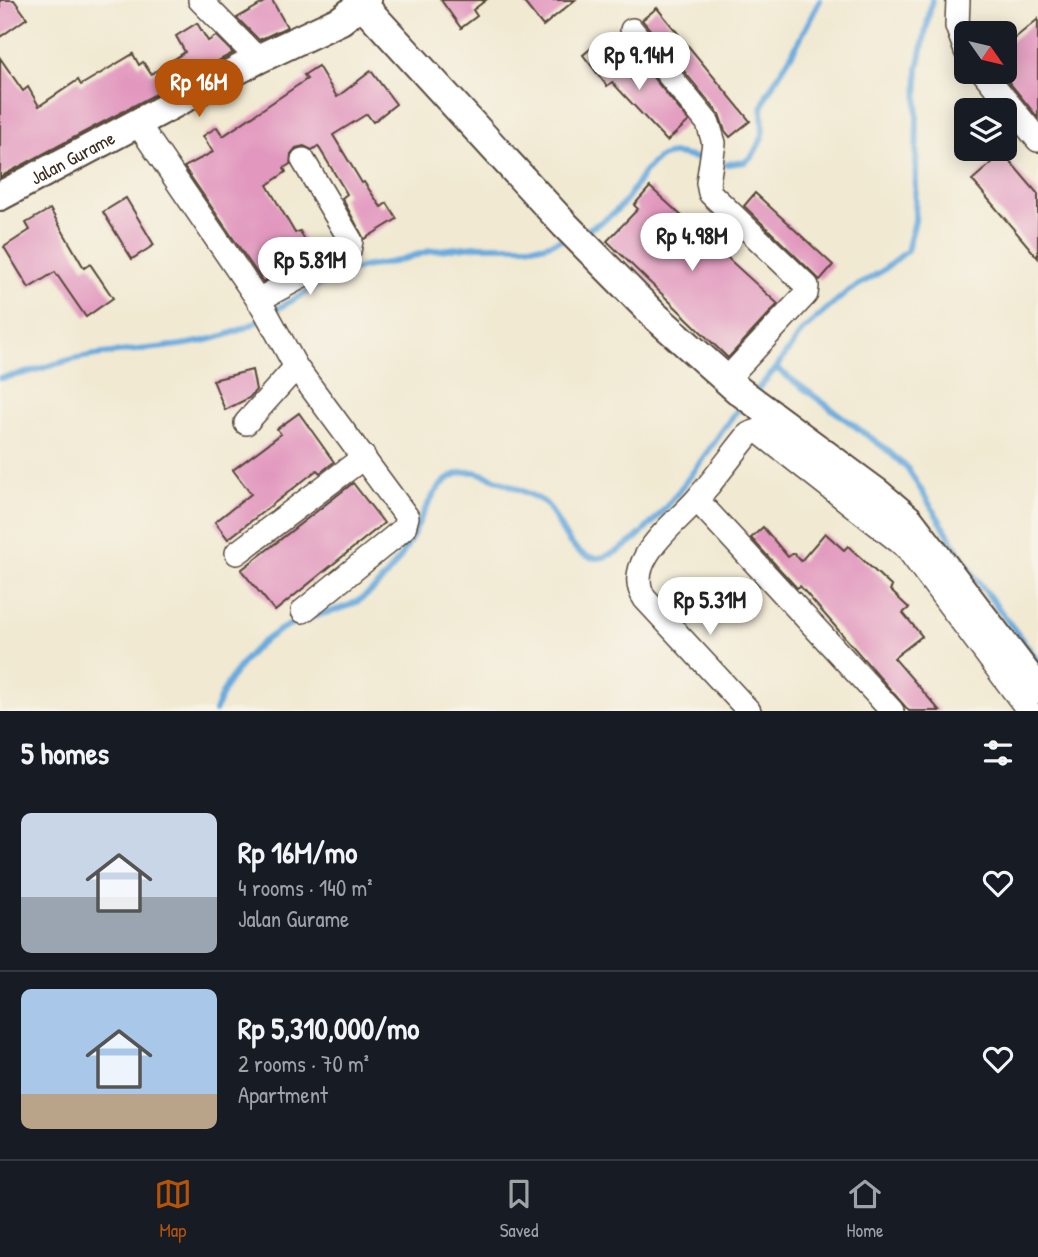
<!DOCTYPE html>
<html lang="en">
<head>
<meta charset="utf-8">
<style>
  :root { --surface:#171b24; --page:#20242c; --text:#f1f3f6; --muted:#9ea1a6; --line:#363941; --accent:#b45309 }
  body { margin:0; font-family:"Patrick Hand",sans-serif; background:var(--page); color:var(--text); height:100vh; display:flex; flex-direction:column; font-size:26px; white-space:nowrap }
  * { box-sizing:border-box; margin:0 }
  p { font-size:23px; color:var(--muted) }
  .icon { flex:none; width:38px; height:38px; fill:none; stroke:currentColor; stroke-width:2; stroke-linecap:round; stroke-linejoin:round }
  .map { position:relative; height:711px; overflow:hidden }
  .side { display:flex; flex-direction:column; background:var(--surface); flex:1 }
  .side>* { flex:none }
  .needle { width:46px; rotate:124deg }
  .buttons { position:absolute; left:954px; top:21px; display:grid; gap:14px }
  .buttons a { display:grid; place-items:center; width:63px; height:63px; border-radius:10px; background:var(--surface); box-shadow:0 4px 18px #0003; font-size:35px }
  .price { position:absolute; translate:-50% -60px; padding:0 16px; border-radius:24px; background:#fff; color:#222; font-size:23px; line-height:46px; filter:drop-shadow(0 2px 4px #0008) }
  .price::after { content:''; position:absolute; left:50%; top:42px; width:21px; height:16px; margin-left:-10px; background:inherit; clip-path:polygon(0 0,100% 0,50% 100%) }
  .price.active { background:var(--accent); color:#fff }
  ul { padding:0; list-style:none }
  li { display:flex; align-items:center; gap:21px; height:175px; padding:0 21px }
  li+li { border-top:2px solid var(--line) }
  li span { display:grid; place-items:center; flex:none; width:196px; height:140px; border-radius:10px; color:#555 }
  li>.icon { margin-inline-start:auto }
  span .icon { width:84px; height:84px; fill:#fffc; stroke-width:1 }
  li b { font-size:30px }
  h2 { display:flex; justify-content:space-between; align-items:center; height:84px; padding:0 21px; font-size:30px }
  .dock { display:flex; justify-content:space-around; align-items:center; height:98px; border-top:2px solid var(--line); background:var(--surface); font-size:19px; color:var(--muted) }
  .dock a { display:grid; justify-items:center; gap:4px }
  .dock .active { color:var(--accent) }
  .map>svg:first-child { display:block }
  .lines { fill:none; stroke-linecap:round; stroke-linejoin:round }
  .stream { stroke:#69aadd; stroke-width:6 }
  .building { fill:#e297be }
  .minor-casing { stroke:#564739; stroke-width:26 }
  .tertiary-casing { stroke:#564739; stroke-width:32 }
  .minor { stroke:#fff; stroke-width:23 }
  .tertiary { stroke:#fff; stroke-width:28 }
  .labels { text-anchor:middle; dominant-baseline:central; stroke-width:5; stroke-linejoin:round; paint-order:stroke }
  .street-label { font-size:19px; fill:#3b2a1e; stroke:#f7f3e8 }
</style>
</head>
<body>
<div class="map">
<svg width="1038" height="711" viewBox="0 0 1038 711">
  <rect width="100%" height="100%" fill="#f7f3e8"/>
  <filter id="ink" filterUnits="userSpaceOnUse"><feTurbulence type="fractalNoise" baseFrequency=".0143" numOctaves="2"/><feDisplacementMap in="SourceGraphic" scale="14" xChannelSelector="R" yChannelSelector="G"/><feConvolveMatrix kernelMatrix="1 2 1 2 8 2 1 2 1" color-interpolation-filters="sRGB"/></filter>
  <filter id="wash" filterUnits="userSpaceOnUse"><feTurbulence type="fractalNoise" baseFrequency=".00686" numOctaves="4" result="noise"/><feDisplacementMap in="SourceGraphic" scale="28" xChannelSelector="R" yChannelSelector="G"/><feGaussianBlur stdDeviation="1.57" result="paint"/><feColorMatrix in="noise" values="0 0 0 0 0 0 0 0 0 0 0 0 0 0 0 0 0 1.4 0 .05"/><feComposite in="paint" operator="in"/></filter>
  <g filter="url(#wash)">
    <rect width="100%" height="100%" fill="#f1e9d2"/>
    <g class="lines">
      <g class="stream">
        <path d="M727 164 745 162 753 155 763 136 762 108 767 94 793 52 820 0"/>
        <path d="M585 231C599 224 611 217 621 206 637 189 647 154 674 154 681 154 689 157 696 158"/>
        <path d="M272 312 331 278 363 267 393 262 430 251 476 246H543L563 239"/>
        <path d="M776 368 886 449 908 469 974 576 1038 661"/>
        <path d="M0 378C25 375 49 365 74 359 134 345 209 353 263 318"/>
        <path d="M755 392 776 368 802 331 847 292 882 271 907 251 915 221 918 69 932 0"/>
        <path d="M215 711C228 673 260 635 299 621 328 610 350 612 375 588 389 575 401 557 410 541 423 516 437 468 474 472 484 473 539 497 546 504 556 515 561 533 571 544 578 552 588 559 598 558 646 552 707 451 734 414L745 403"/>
      </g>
    </g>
    <g id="blocks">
      <g class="building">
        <path d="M0 0H14L27 18 0 37Z"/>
        <path d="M268 0H272L287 27 259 40 237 18Z"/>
        <path d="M441 0H486L473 10 477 16 461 28Z"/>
        <path d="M522 0H575L543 26Z"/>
        <path d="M657 8 750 121 730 137 725 131 719 114 642 20Z"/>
        <path d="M1038 19V118L1004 76V47Z"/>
        <path d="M197 23 208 41 216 36 233 53 0 177V58L23 91 28 87 39 106 78 80 81 85 133 54 139 65 143 62 151 74 185 52 176 36Z"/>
        <path d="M600 41 634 82 647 70 689 121 667 141 612 82 607 86 583 55Z"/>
        <path d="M318 66 337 97 371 71 396 104 373 122 367 114 333 135 362 183 364 182 381 207 387 203 397 219 364 239 342 198 347 194 318 146 312 150 304 146 296 148 291 154 290 164 284 168 286 172 267 185 295 233 300 231 312 255 263 282 184 167 213 152 203 136 217 127 223 136 307 79 304 75Z"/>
        <path d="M1003 153 1038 194V258L972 180Z"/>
        <path d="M650 187 778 304 728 358 607 241 638 209 634 205Z"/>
        <path d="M755 193 833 265 820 280 744 206Z"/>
        <path d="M126 198 154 245 132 259 103 212Z"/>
        <path d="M50 209 84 268 90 264 113 298 86 317 55 272 29 288 4 247 30 230 26 223Z"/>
        <path d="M252 370 256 390 249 398 225 410 213 380Z"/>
        <path d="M299 413 334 462 320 473 317 470 228 539 215 522 251 494 233 470 281 434 277 429Z"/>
        <path d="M353 483 384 523 275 611 241 570Z"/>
        <path d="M763 527 788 557 794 553 801 561 825 533 844 550 848 546 892 587 890 590 909 608 903 613 922 636 894 658 940 711H909L800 586 797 588 751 538Z"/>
      </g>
    </g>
  </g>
  <g filter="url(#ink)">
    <use href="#blocks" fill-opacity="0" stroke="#564739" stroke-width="2"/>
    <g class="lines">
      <g class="minor-casing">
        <g id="minor">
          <path d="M200 0 258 59"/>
          <path d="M958 0 957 26 966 51"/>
          <path d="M632 30 708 123 714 143 708 183 710 193 807 286 806 294 726 380"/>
          <path d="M983 72 1038 140"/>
          <path d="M138 124 263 307 296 367 407 517 404 528 395 536 303 611"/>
          <path d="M258 300 349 251 351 241 303 160"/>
          <path d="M246 423 296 367"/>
          <path d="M697 500 892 711"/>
          <path d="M237 553 364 457"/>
          <path d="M749 711 645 599C620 562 678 522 698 498 716 477 732 455 749 434L758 431 906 547 1029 711"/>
        </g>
      </g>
      <g class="tertiary-casing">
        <g id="tertiary">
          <path d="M363 5 565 225 654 315 738 390 876 492 909 520 1038 689"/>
          <path id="s1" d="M0 196 258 59 341 20 367 0"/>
        </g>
      </g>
      <use href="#minor" class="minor"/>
      <use href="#tertiary" class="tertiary"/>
    </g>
  </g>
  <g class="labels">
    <g class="street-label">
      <text stroke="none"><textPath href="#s1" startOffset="82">Jalan Gurame</textPath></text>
    </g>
  </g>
</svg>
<div class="buttons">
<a><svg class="needle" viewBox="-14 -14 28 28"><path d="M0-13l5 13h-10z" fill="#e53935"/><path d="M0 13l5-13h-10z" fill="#9ea1a6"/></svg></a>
<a><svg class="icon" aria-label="layers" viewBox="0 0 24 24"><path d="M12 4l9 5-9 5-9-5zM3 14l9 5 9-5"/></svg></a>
</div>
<b class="price" style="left:639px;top:92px">Rp 9.14M</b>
<b class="price active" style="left:199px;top:119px">Rp 16M</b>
<b class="price" style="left:692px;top:273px">Rp 4.98M</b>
<b class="price" style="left:310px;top:297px">Rp 5.81M</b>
<b class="price" style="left:710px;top:637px">Rp 5.31M</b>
</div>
<section class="side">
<h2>5 homes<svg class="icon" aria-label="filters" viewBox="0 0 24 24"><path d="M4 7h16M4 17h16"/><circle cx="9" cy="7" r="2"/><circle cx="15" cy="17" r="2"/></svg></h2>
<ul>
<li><span style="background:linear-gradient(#c9d6e8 60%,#9aa5b1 0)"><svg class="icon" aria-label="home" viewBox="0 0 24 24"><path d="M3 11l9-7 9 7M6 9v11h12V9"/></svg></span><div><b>Rp 16M/mo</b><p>4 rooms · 140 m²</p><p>Jalan Gurame</p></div><svg class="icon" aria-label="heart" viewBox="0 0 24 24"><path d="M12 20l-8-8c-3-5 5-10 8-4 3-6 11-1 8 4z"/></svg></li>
<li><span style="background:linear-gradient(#a9c7e8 75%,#b9a48a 0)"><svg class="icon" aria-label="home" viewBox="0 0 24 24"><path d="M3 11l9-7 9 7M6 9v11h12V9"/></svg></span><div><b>Rp 5,310,000/mo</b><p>2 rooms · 70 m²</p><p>Apartment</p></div><svg class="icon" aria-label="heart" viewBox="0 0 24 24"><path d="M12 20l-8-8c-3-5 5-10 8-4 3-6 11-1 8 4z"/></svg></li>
</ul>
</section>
<nav class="dock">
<a class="active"><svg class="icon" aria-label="map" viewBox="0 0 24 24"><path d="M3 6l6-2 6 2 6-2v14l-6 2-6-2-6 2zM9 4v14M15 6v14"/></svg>Map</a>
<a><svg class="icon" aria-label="saved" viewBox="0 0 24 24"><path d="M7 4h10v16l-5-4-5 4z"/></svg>Saved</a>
<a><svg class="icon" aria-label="home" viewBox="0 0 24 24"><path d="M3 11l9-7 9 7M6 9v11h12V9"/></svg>Home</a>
</nav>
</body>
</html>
